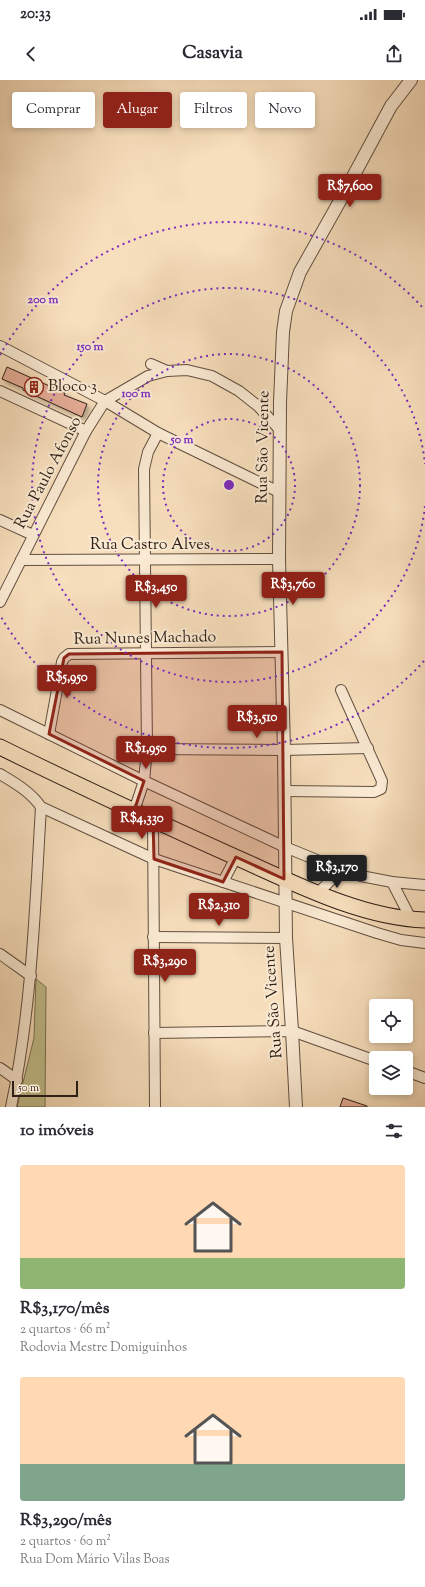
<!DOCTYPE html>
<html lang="pt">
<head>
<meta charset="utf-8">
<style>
  :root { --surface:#fff; --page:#f7f7f7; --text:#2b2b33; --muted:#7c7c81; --accent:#8f2418 }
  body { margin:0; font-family:"Sorts Mill Goudy",serif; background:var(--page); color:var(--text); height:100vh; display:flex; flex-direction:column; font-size:15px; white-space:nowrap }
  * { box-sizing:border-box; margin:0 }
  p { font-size:13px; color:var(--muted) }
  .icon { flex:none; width:22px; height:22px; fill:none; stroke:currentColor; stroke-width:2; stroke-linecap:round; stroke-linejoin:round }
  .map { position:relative; height:1027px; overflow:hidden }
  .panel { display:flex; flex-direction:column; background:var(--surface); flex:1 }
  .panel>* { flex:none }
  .top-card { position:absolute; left:12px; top:12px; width:401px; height:36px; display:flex; gap:8px }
  .tools { position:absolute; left:369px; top:919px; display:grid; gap:8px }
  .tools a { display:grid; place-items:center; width:44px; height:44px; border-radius:4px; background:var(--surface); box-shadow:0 2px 6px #0003; font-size:20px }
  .scale { position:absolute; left:12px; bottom:10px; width:66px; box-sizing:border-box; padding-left:4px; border:2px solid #2f1f16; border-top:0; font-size:11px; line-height:14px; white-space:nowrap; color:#2f1f16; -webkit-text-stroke:3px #faead3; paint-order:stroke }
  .price { position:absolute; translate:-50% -34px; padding:0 9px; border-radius:4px; background:var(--accent); color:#fff; font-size:13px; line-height:26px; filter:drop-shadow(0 1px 2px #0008) }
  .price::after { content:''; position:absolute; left:50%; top:24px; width:12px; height:9px; margin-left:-6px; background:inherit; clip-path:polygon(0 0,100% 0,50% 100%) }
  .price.on { background:#222; color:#fff }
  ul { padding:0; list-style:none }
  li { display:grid; align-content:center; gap:8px; height:212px; padding:0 20px }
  li span { display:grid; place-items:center; height:124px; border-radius:4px; color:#555 }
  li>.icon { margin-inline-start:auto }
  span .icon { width:72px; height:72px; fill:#fffc; stroke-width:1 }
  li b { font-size:17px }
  h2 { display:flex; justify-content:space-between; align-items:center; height:48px; padding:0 20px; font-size:17px }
  .tag { padding:0 14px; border-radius:4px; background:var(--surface); box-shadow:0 2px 6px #0003; font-size:14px; line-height:36px }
  .tag.on { background:var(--accent); color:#fff }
  .status { display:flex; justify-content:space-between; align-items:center; height:28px; padding:0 20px; background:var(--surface); direction:ltr }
  .status svg { height:11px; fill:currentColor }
  header { display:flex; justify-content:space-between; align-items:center; height:52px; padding:0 20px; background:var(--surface); font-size:18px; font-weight:700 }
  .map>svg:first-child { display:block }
  .green { fill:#c2c08d; stroke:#787052 }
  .building { fill:#e3aa94; stroke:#2f1f16; filter:url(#shadow) }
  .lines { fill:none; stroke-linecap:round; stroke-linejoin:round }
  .minor-casing { stroke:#614f40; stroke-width:12 }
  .tertiary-casing { stroke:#614f40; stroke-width:14 }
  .primary-casing { stroke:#2f1f16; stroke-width:17 }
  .minor { stroke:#faead3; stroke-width:10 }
  .tertiary { stroke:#faead3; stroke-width:12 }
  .primary { stroke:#f7debc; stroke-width:15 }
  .marked { fill:#8f2418; fill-opacity:0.2; stroke:#8f2418; stroke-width:3; stroke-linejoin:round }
  .ring { fill:none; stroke:#7b2cbf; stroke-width:2; stroke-dasharray:2 4 }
  .labels { text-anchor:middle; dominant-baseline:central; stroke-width:4; stroke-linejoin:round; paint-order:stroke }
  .poi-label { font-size:16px; fill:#2f1f16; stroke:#faead3; text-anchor:start }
  .street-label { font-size:16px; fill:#2f1f16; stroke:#faead3 }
  .centre { fill:#7b2cbf; stroke:#faead3; stroke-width:2 }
  .ring-label { font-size:12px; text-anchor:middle; font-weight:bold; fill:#7b2cbf; stroke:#faead3; stroke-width:4; stroke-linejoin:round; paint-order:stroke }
</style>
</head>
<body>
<div class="status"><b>20:33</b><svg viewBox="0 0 49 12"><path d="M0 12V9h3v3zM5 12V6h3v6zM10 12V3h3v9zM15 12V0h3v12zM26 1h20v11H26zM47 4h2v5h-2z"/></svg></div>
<header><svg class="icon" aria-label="back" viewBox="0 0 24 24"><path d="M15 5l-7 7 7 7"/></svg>Casavia<svg class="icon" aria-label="share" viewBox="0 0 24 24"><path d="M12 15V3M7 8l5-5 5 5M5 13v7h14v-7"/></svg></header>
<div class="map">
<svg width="425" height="1027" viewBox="0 0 425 1027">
  <defs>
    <filter id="shadow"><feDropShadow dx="3.5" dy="3.5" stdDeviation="2" flood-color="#0004"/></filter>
  </defs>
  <rect width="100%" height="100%" fill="#f7debc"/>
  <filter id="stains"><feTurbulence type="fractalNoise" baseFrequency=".005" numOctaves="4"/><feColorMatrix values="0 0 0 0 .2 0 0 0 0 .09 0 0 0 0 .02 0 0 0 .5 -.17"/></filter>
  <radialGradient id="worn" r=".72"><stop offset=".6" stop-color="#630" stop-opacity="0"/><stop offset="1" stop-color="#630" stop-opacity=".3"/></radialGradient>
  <path class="green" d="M36 899 46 907 45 1027H17L34 958Z"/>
  <g class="building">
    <path d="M7 287 65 313 64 315 87 324 82 337 23 310V308L2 299Z"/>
    <path d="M343 1018 367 1026V1027H340Z"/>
  </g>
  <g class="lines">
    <g class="minor-casing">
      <g id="minor">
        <path d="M0 266 105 321 158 353 279 412"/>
        <path d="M151 284 167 291"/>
        <path d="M0 311 86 351"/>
        <path d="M0 440 33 455"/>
        <path d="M21 480 279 479"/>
        <path d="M0 522 86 351 105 321 148 296 167 291 187 290 212 296 239 311 258 326 279 349"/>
        <path d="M0 630 144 701 285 767 341 790 361 796 392 802 425 805"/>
        <path d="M49 654 62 582 64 578 69 574 282 572"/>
        <path d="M147 669 284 670 368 668"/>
        <path d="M0 694C15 703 31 712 41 727L154 779 377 853 401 860 425 863"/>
        <path d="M284 711 374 712 381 709 382 701 341 610"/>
        <path d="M134 731 144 701 147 669 144 389 148 372 158 353"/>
        <path d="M153 740 155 1027"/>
        <path d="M223 802 236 777"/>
        <path d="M392 802 411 839"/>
        <path d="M318 813 341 790"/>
        <path d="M153 857 286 858"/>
        <path d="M0 874 31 896"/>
        <path d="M154 953 292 951 376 981"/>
        <path d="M0 988 17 1000"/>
        <path d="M406 991 425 998"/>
        <path d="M11 1027C32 928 35 827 41 727"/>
      </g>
    </g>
    <g class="tertiary-casing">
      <path id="tertiary" d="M296 1027 292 951 286 858 284 670 279 479 280 322 283 252 286 231 300 192 341 119 391 26 411 0"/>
    </g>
    <g class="primary-casing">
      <path id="primary" d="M0 667C77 705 155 741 233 776 292 802 360 838 425 840"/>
    </g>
    <use href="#minor" class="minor"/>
    <use href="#tertiary" class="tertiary"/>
    <use href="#primary" class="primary"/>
  </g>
  <path class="marked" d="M282 572 284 799 236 777 223 802 154 779 153 740 134 731 144 701 49 654 64 578 69 574Z"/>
  <g class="ring">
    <circle cx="229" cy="405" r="66"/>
    <circle cx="229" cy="405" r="131"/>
    <path d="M425 426A197 197 0 1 1 425 384"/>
    <path d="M424 581A263 263 0 0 1 0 535M0 275A263 263 0 0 1 424 229"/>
  </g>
  <defs>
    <g id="building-ring" transform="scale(1)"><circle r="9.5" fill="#faead3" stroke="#8f2418" stroke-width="1.5"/><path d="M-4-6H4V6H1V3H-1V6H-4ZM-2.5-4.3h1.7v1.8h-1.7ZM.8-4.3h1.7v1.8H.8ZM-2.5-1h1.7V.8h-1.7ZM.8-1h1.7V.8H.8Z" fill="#8f2418"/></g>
  </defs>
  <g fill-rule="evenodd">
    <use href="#building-ring" x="34" y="307"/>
  </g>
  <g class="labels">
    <g class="poi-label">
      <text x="48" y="307">Bloco 3</text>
    </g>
    <g class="street-label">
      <text transform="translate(264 367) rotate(-89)">Rua São Vicente</text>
      <text transform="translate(49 393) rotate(-62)">Rua Paulo Afonso</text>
      <text x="150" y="465">Rua Castro Alves</text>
      <text transform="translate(145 559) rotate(-1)">Rua Nunes Machado</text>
      <text transform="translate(274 922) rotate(-94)">Rua São Vicente</text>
    </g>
  </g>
  <circle cx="229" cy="405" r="6" class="centre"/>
  <g class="ring-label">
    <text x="43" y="223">200 m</text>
    <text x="90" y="270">150 m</text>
    <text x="136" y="317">100 m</text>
    <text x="182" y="363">50 m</text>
  </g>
  <rect width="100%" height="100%" filter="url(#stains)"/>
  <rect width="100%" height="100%" fill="url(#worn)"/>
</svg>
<div class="tools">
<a><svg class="icon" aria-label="locate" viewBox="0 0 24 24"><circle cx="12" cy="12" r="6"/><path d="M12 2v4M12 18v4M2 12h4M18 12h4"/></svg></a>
<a><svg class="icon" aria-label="layers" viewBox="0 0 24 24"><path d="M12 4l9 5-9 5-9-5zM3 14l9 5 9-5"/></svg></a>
</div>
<div class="scale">50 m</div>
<b class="price" style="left:350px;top:128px">R$7,600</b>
<b class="price" style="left:293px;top:526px">R$3,760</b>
<b class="price" style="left:156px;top:529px">R$3,450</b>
<b class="price" style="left:67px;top:619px">R$5,950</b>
<b class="price" style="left:257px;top:659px">R$3,510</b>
<b class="price" style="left:146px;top:690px">R$1,950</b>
<b class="price" style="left:142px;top:760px">R$4,330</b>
<b class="price on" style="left:337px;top:809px">R$3,170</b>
<b class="price" style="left:219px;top:847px">R$2,310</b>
<b class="price" style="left:165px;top:903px">R$3,290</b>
<div class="top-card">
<a class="tag">Comprar</a>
<a class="tag on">Alugar</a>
<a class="tag">Filtros</a>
<a class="tag">Novo</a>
</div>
</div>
<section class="panel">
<h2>10 imóveis<svg class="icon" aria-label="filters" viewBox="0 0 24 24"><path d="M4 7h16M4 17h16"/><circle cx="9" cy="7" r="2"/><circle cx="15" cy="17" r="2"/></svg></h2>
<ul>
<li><span style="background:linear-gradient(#ffd9b3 75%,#8fb573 0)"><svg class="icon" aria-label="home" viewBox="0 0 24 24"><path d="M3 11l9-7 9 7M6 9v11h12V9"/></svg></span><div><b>R$3,170/mês</b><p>2 quartos · 66 m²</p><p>Rodovia Mestre Domiguinhos</p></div></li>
<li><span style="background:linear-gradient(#ffd9b3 70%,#7fa58c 0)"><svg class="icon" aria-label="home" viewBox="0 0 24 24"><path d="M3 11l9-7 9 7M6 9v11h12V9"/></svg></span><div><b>R$3,290/mês</b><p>2 quartos · 60 m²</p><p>Rua Dom Mário Vilas Boas</p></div></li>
</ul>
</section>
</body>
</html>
